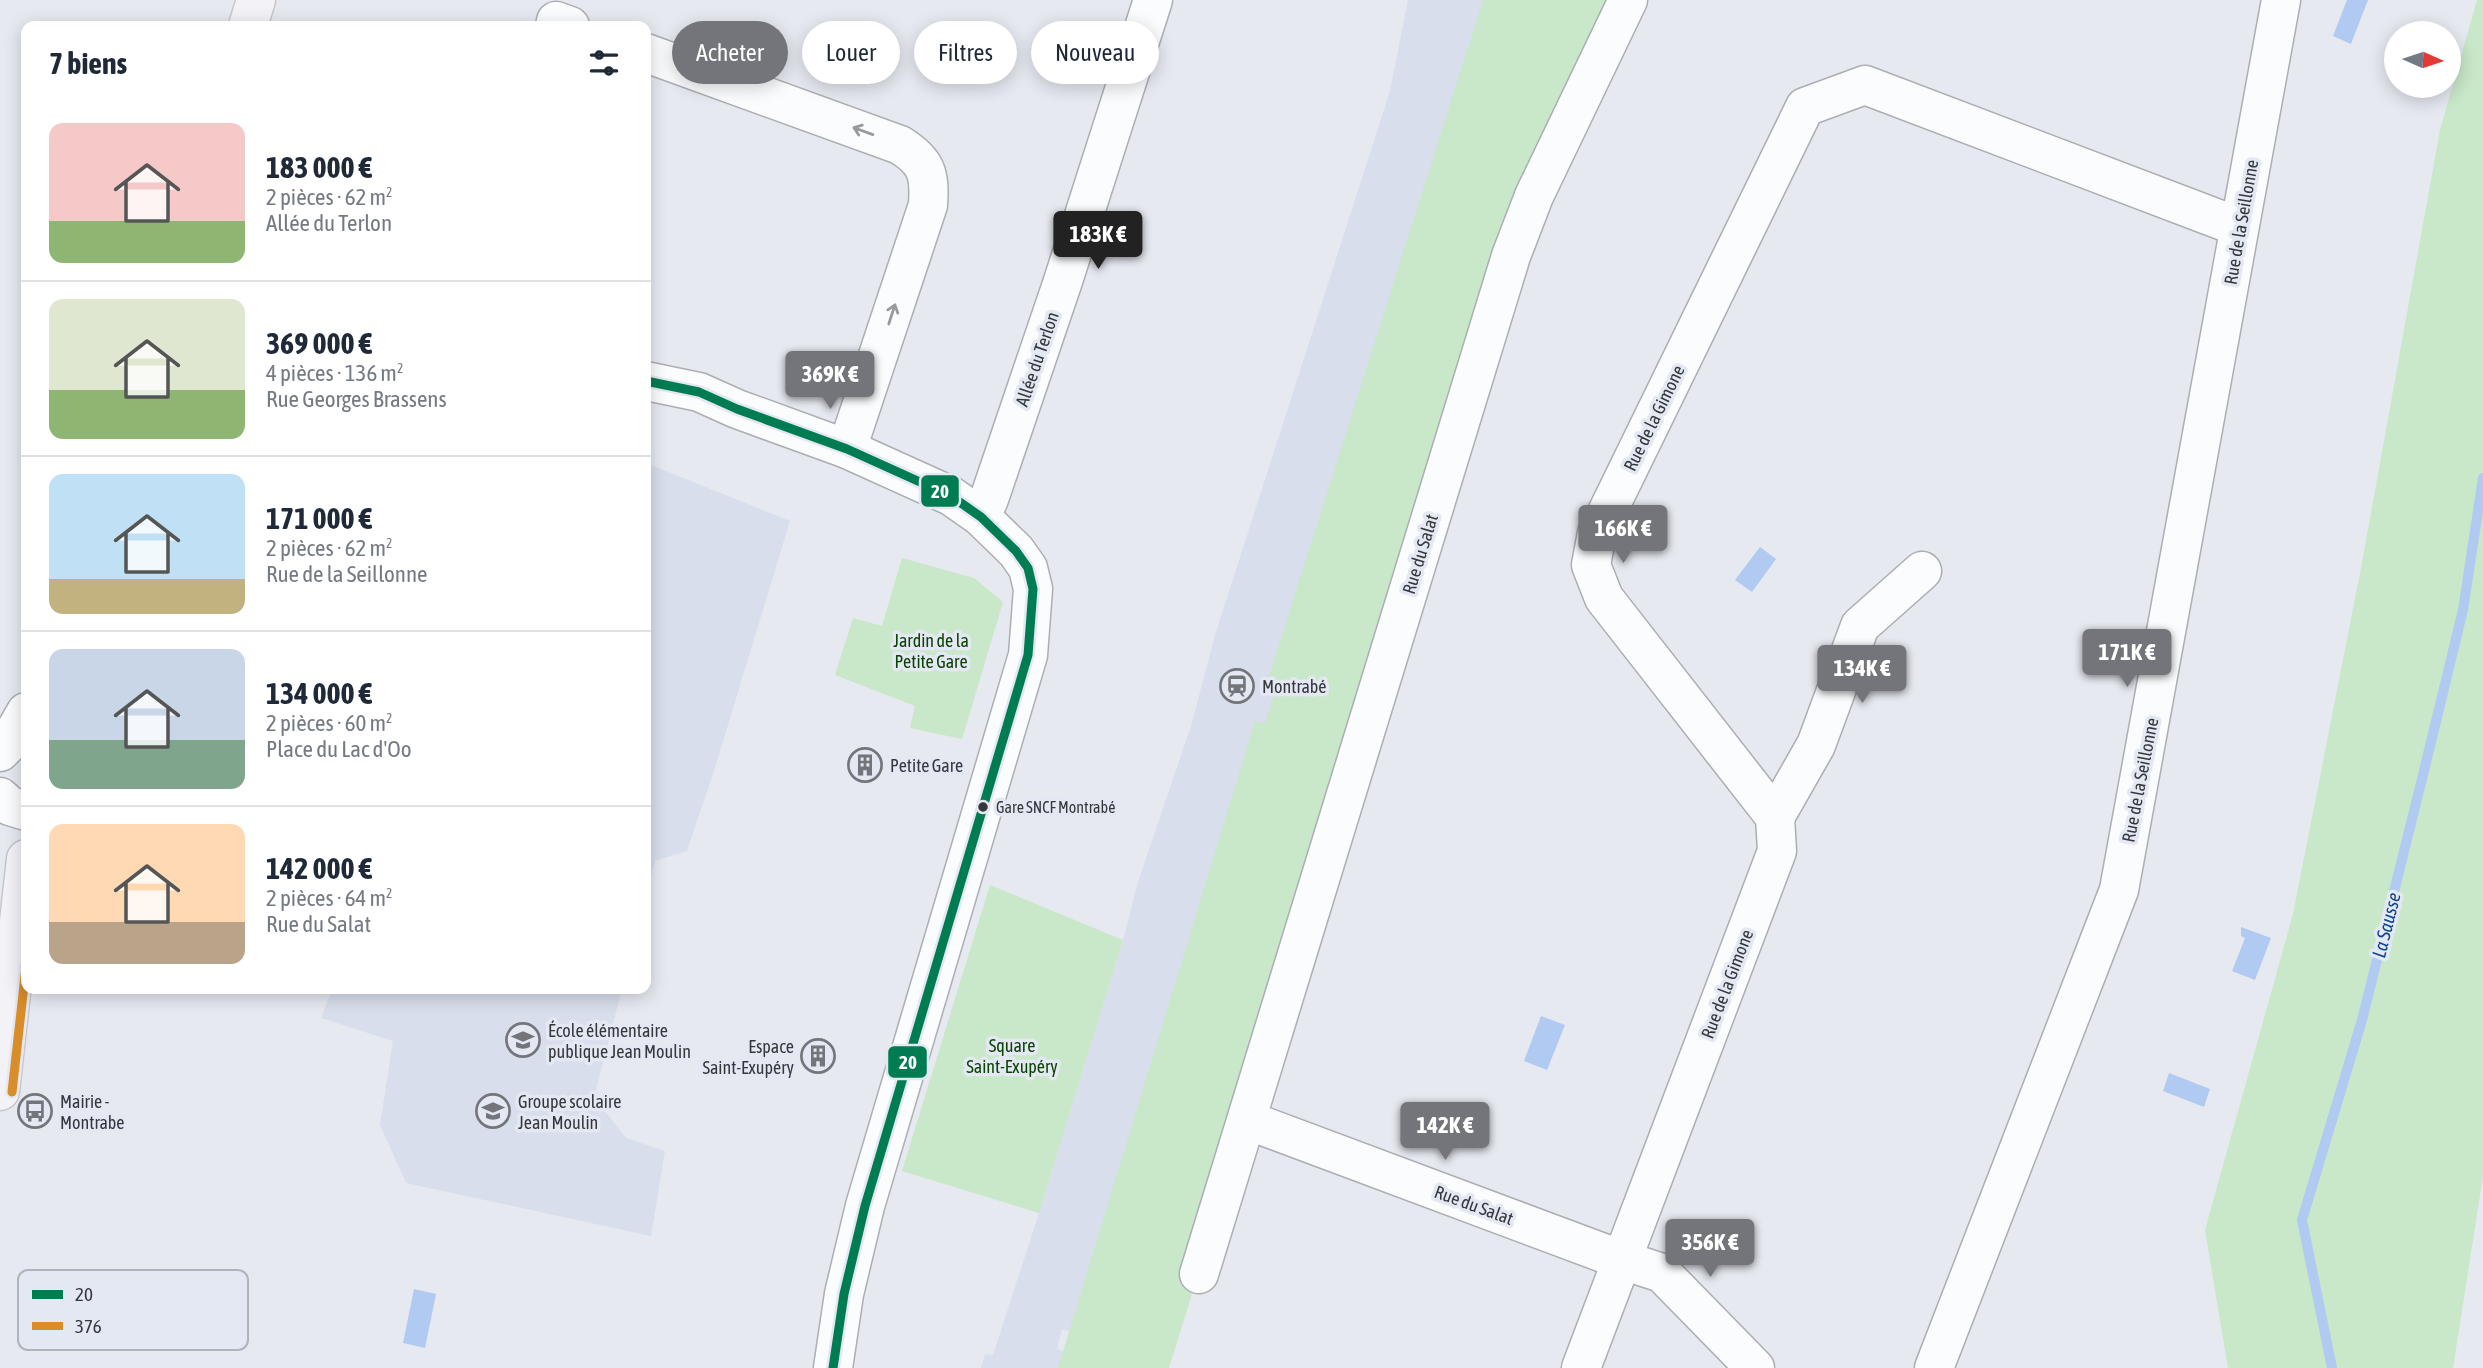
<!DOCTYPE html>
<html lang="fr">
<head>
<meta charset="utf-8">
<style>
  :root { --surface:#fff; --page:#f6f6f7; --text:#1f2937; --muted:#747a83; --line:#e0e1e3; --accent:#73757a }
  body { margin:0; font-family:"Asap Condensed",sans-serif; background:var(--page); color:var(--text); height:100vh; display:flex; flex-direction:column; font-size:26px; white-space:nowrap }
  * { box-sizing:border-box; margin:0 }
  p { font-size:23px; color:var(--muted) }
  .icon { flex:none; width:38px; height:38px; fill:none; stroke:currentColor; stroke-width:2; stroke-linecap:round; stroke-linejoin:round }
  .map { position:relative; flex:1; overflow:hidden }
  .drawer { position:absolute; left:21px; top:21px; width:630px; height:973px; display:flex; flex-direction:column; background:var(--surface); border-radius:14px; box-shadow:0 4px 18px #0003 }
  .drawer>* { flex:none }
  .top-card { position:absolute; left:672px; top:21px; width:665px; height:63px; display:flex; gap:14px }
  .needle { width:46px; rotate:93deg }
  .tools { position:absolute; left:2384px; top:21px; display:grid; gap:14px }
  .tools a { display:grid; place-items:center; width:77px; height:77px; border-radius:50%; background:var(--surface); box-shadow:0 4px 18px #0003; font-size:35px }
  .price { position:absolute; translate:-50% -60px; padding:0 16px; border-radius:7px; background:var(--accent); color:#fff; font-size:23px; line-height:46px; filter:drop-shadow(0 2px 4px #0008) }
  .price::after { content:''; position:absolute; left:50%; top:42px; width:21px; height:16px; margin-left:-10px; background:inherit; clip-path:polygon(0 0,100% 0,50% 100%) }
  .price.active { background:#222; color:#fff }
  ul { padding:0; list-style:none }
  li { display:flex; align-items:center; gap:21px; height:175px; padding:0 28px }
  li+li { border-top:2px solid var(--line) }
  li span { display:grid; place-items:center; flex:none; width:196px; height:140px; border-radius:14px; color:#555 }
  li>.icon { margin-inline-start:auto }
  span .icon { width:84px; height:84px; fill:#fffc; stroke-width:1 }
  li b { font-size:30px }
  h2 { display:flex; justify-content:space-between; align-items:center; height:84px; padding:0 28px; font-size:30px }
  .tag { padding:0 24px; border-radius:32px; background:var(--surface); box-shadow:0 4px 18px #0003; font-size:24px; line-height:63px }
  .tag.active { background:var(--accent); color:#fff }
  .map>svg:first-child { display:block }
  .built { fill:#d8deeb }
  .green { fill:#c9e7c9 }
  .water { fill:#b0caf1 }
  .lines { fill:none; stroke-linecap:round; stroke-linejoin:round }
  .stream { stroke:#b0caf1; stroke-width:10 }
  .street-casing { stroke:#abaeb2; stroke-width:41 }
  .primary-casing { stroke:#c6c7cb; stroke-width:41 }
  .street { stroke:#fbfcfd; stroke-width:38 }
  .primary { stroke:#f3f2f7; stroke-width:38 }
  .bus-1-casing { stroke:#e3e8f3; stroke-width:14 }
  .bus-2-casing { stroke:#e3e8f3; stroke-width:14 }
  .bus-1 { stroke:#007c52; stroke-width:9 }
  .bus-2 { stroke:#d98c2a; stroke-width:9 }
  .oneway { stroke:#989a9c }
  .bus-dot { fill:#35373b; stroke:#e3e8f3; stroke-width:2.5 }
  .labels { text-anchor:middle; dominant-baseline:central; stroke-width:7; stroke-linejoin:round; paint-order:stroke }
  .bus-label { font-size:16px; fill:#35373b; stroke:#e3e8f3; text-anchor:start }
  .street-label { font-size:18px; fill:#35373b; stroke:#e3e8f3 }
  .park-label { font-size:18px; fill:#0a4401; stroke:#e3e8f3 }
  .poi-label { font-size:18px; fill:#35373b; stroke:#e3e8f3; text-anchor:start }
  .water-label { font-size:19px; font-style:italic; fill:#0e4591; stroke:#e3e8f3 }
  .key { fill:#e3e8f3; stroke:#afb3bc; stroke-width:2 }
  .key-label { font-size:19px; fill:#35373b }
  .line-badge { stroke:#e3e8f3; stroke-width:2.5 }
  .badge-label { font-size:19px; text-anchor:middle; font-weight:bold; fill:#fff }
</style>
</head>
<body>
<div class="map">
<svg width="2483" height="1368" viewBox="0 0 2483 1368">
  <rect width="100%" height="100%" fill="#e6e9f0"/>
  <g class="built">
    <path d="M1408 0H1567L1071 1332 1062 1329 1057 1349 1077 1356 1074 1368H981L985 1354 993 1355 1039 1213 1123 940 1138 882 1192 723 1215 635 1390 91Z"/>
    <path d="M646 463 790 521 714 771 687 851 655 861 646 897Z"/>
    <path d="M332 989H622L594 1097 626 1138 665 1151 651 1236 406 1183 380 1125 393 1041 321 1018Z"/>
  </g>
  <g class="green">
    <path d="M1483 0H1631L1534 196 1169 1368H1058L1255 721 1265 724 1274 695 1264 692Z"/>
    <path d="M2477 0H2483V1176L2453 1368H2228L2205 1230 2293 914 2362 563 2440 130Z"/>
    <path d="M902 558 974 578 1003 602 962 739 910 728 915 706 835 675 853 618 882 626Z"/>
    <path d="M990 885 1123 940 1039 1213 902 1171Z"/>
  </g>
  <g class="water">
    <path d="M2347 0H2368L2351 44 2333 36Z"/>
    <path d="M1760 547 1776 559 1752 592 1735 580Z"/>
    <path d="M2241 927 2271 938 2255 980 2232 971 2245 938 2241 936Z"/>
    <path d="M1541 1016 1565 1025 1547 1070 1524 1061Z"/>
    <path d="M2169 1073 2210 1089 2204 1107 2163 1091Z"/>
    <path d="M414 1289 436 1294 425 1348 403 1343Z"/>
  </g>
  <g class="lines">
    <path class="stream" d="M2332 1368 2302 1220 2362 1020 2422 779 2463 610 2483 478"/>
    <g class="street-casing">
      <g id="street">
        <path d="M555 26 556 21 570 26"/>
        <path d="M646 53 900 145C927 162 930 174 928 205L847 449"/>
        <path d="M646 381 699 392 737 409 847 449 951 496 981 517 1016 551 1028 568 1033 589 1028 655 865 1206 844 1294 833 1368"/>
        <path d="M981 517 989 499 1063 281 1153 0"/>
        <path d="M0 752 7 745 26 712"/>
        <path d="M0 797 10 806 26 811"/>
        <path d="M1775 817 1816 745 1860 626 1922 571"/>
        <path d="M1247 1120 1622 1260 1662 1273 1755 1368"/>
        <path d="M1199 1274 1511 256 1534 196 1628 0"/>
        <path d="M1581 1368 1777 851 1775 817 1604 598 1591 565 1597 533 1805 107 1865 85 2239 227"/>
        <path d="M1934 1368 2119 890 2281 0"/>
      </g>
    </g>
    <g class="primary-casing">
      <g id="primary">
        <path d="M248 26 256 0"/>
        <path d="M0 1091 26 859"/>
      </g>
    </g>
    <use href="#street" class="street"/>
    <use href="#primary" class="primary"/>
    <g class="bus-1-casing">
      <path id="bus-1" d="M646 381 699 392 737 409 847 449 951 496 981 517 1016 551 1028 568 1033 589 1028 655 865 1206 844 1294 833 1368"/>
    </g>
    <g class="bus-2-casing">
      <path id="bus-2" d="M12 1092 26 967"/>
    </g>
    <use href="#bus-1" class="bus-1"/>
    <use href="#bus-2" class="bus-2"/>
  </g>
  <defs><path id="oneway-shaft" d="M-6 0H5M1.5-3L5.5 0L1.5 3" fill="none" stroke-width="1.6" stroke-linecap="round" stroke-linejoin="round" transform="scale(1.75)"/></defs>
  <g class="oneway">
    <use href="#oneway-shaft" transform="translate(863 131) rotate(-160)"/>
    <use href="#oneway-shaft" transform="translate(892 314) rotate(-72)"/>
  </g>
  <defs>
    <g id="station-ring" transform="scale(1.75)"><circle r="9.5" fill="#e3e8f3" stroke="#73757a" stroke-width="1.5"/><path d="M-3-6H3Q5-6 5-4V2Q5 4 3 4L4.5 6H3L1.5 4h-3L-3 6H-4.5L-3 4Q-5 4-5 2V-4Q-5-6-3-6ZM-3.5-4v3h7v-3ZM-3.5 1v1.5H-2V1ZM2 1v1.5H3.5V1Z" fill="#73757a"/></g>
    <g id="building-ring" transform="scale(1.75)"><circle r="9.5" fill="#e3e8f3" stroke="#73757a" stroke-width="1.5"/><path d="M-4-6H4V6H1V3H-1V6H-4ZM-2.5-4.3h1.7v1.8h-1.7ZM.8-4.3h1.7v1.8H.8ZM-2.5-1h1.7V.8h-1.7ZM.8-1h1.7V.8H.8Z" fill="#73757a"/></g>
    <g id="school-ring" transform="scale(1.75)"><circle r="9.5" fill="#e3e8f3" stroke="#73757a" stroke-width="1.5"/><path d="M0-5L7-2L0 1L-7-2ZM-4 1L0 2.5L4 1V4Q0 6-4 4Z" fill="#73757a"/></g>
    <g id="bus-ring" transform="scale(1.75)"><circle r="9.5" fill="#e3e8f3" stroke="#73757a" stroke-width="1.5"/><path d="M-5-6H5V4H4V6H2V4H-2V6H-4V4H-5ZM-3.5-4V0h7V-4ZM-3.5 1.2v1.5H-2V1.2ZM2 1.2v1.5H3.5V1.2Z" fill="#73757a"/></g>
  </defs>
  <g fill-rule="evenodd">
    <use href="#station-ring" x="1237" y="686"/>
    <use href="#building-ring" x="865" y="765"/>
    <use href="#school-ring" x="523" y="1040"/>
    <use href="#building-ring" x="818" y="1056"/>
    <use href="#bus-ring" x="35" y="1111"/>
    <use href="#school-ring" x="493" y="1111"/>
  </g>
  <circle class="bus-dot" cx="983" cy="807" r="6"/>
  <g class="labels">
    <g class="bus-label">
      <text x="996" y="807">Gare SNCF Montrabé</text>
    </g>
    <g class="street-label">
      <text transform="translate(2241 222) rotate(-80)">Rue de la Seillonne</text>
      <text transform="translate(1037 359) rotate(-71)">Allée du Terlon</text>
      <text transform="translate(1654 418) rotate(-64)">Rue de la Gimone</text>
      <text transform="translate(1420 554) rotate(-73)">Rue du Salat</text>
      <text transform="translate(2140 780) rotate(-79)">Rue de la Seillonne</text>
      <text transform="translate(1727 984) rotate(-69)">Rue de la Gimone</text>
      <text transform="translate(1474 1205) rotate(20)">Rue du Salat</text>
    </g>
    <g class="park-label">
      <text x="931" y="640">Jardin de la<tspan x="931" dy="21">Petite Gare</tspan></text>
      <text x="1012" y="1045">Square<tspan x="1012" dy="21">Saint-Exupéry</tspan></text>
    </g>
    <g class="poi-label">
      <text x="1262" y="686">Montrabé</text>
      <text x="890" y="765">Petite Gare</text>
      <text x="548" y="1030">École élémentaire<tspan x="548" dy="21">publique Jean Moulin</tspan></text>
      <text x="794" y="1046" text-anchor="end">Espace<tspan x="794" dy="21">Saint-Exupéry</tspan></text>
      <text x="60" y="1101">Mairie -<tspan x="60" dy="21">Montrabe</tspan></text>
      <text x="518" y="1101">Groupe scolaire<tspan x="518" dy="21">Jean Moulin</tspan></text>
    </g>
    <g class="water-label">
      <text transform="translate(2386 925) rotate(-76)">La Sausse</text>
    </g>
  </g>
  <rect x="18" y="1270" width="230" height="80" rx="10" class="key"/>
  <rect x="32" y="1290" width="31" height="9" fill="#007c52"/>
  <rect x="32" y="1322" width="31" height="8" fill="#d98c2a"/>
  <g class="key-label">
    <text x="75" y="1301">20</text>
    <text x="75" y="1333">376</text>
  </g>
  <g class="line-badge">
    <rect x="920" y="474" width="40" height="34" rx="7" fill="#007c52"/>
    <rect x="887" y="1045" width="41" height="34" rx="7" fill="#007c52"/>
  </g>
  <g class="badge-label">
    <text x="940" y="498">20</text>
    <text x="908" y="1069">20</text>
  </g>
</svg>
<div class="tools">
<a><svg class="needle" viewBox="-14 -14 28 28"><path d="M0-13l5 13h-10z" fill="#e53935"/><path d="M0 13l5-13h-10z" fill="#747a83"/></svg></a>
</div>
<b class="price active" style="left:1098px;top:271px">183K €</b>
<b class="price" style="left:830px;top:411px">369K €</b>
<b class="price" style="left:1623px;top:565px">166K €</b>
<b class="price" style="left:2127px;top:689px">171K €</b>
<b class="price" style="left:1862px;top:705px">134K €</b>
<b class="price" style="left:1445px;top:1162px">142K €</b>
<b class="price" style="left:1710px;top:1279px">356K €</b>
<div class="top-card">
<a class="tag active">Acheter</a>
<a class="tag">Louer</a>
<a class="tag">Filtres</a>
<a class="tag">Nouveau</a>
</div>
<section class="drawer">
<h2>7 biens<svg class="icon" aria-label="filters" viewBox="0 0 24 24"><path d="M4 7h16M4 17h16"/><circle cx="9" cy="7" r="2"/><circle cx="15" cy="17" r="2"/></svg></h2>
<ul>
<li><span style="background:linear-gradient(#f6c9c9 70%,#8fb573 0)"><svg class="icon" aria-label="home" viewBox="0 0 24 24"><path d="M3 11l9-7 9 7M6 9v11h12V9"/></svg></span><div><b>183 000 €</b><p>2 pièces · 62 m²</p><p>Allée du Terlon</p></div></li>
<li><span style="background:linear-gradient(#dfe7d0 65%,#8fb573 0)"><svg class="icon" aria-label="home" viewBox="0 0 24 24"><path d="M3 11l9-7 9 7M6 9v11h12V9"/></svg></span><div><b>369 000 €</b><p>4 pièces · 136 m²</p><p>Rue Georges Brassens</p></div></li>
<li><span style="background:linear-gradient(#bfe0f5 75%,#c2b280 0)"><svg class="icon" aria-label="home" viewBox="0 0 24 24"><path d="M3 11l9-7 9 7M6 9v11h12V9"/></svg></span><div><b>171 000 €</b><p>2 pièces · 62 m²</p><p>Rue de la Seillonne</p></div></li>
<li><span style="background:linear-gradient(#c9d6e8 65%,#7fa58c 0)"><svg class="icon" aria-label="home" viewBox="0 0 24 24"><path d="M3 11l9-7 9 7M6 9v11h12V9"/></svg></span><div><b>134 000 €</b><p>2 pièces · 60 m²</p><p>Place du Lac d'Oo</p></div></li>
<li><span style="background:linear-gradient(#ffd9b3 70%,#b9a48a 0)"><svg class="icon" aria-label="home" viewBox="0 0 24 24"><path d="M3 11l9-7 9 7M6 9v11h12V9"/></svg></span><div><b>142 000 €</b><p>2 pièces · 64 m²</p><p>Rue du Salat</p></div></li>
</ul>
</section>
</div>
</body>
</html>
